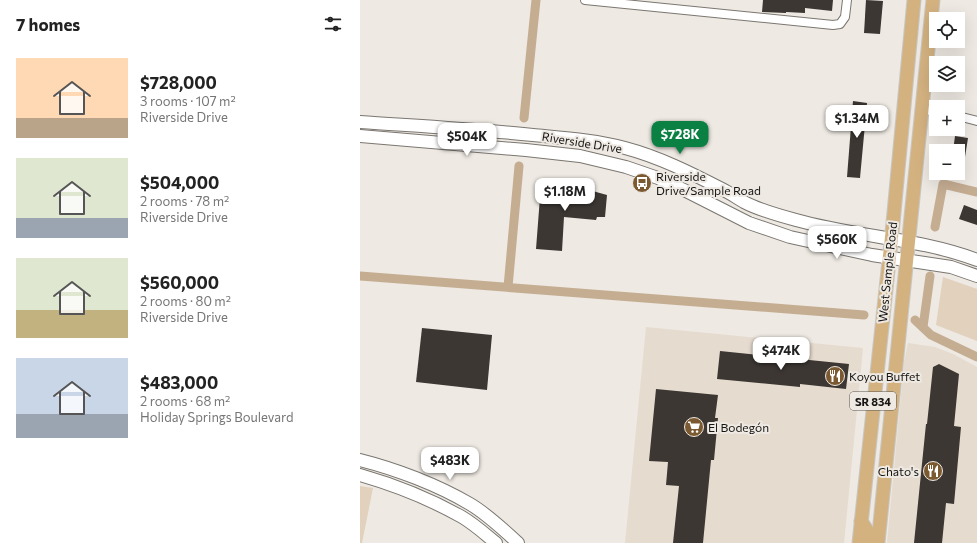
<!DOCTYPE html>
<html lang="en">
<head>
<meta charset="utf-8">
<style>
  :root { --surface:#fff; --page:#f2f2f2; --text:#222; --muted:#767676; --accent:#0b8043 }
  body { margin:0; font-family:Commissioner,sans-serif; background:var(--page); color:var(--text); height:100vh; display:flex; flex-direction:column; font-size:15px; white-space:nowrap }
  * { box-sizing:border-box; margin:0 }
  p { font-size:13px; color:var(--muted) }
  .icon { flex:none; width:22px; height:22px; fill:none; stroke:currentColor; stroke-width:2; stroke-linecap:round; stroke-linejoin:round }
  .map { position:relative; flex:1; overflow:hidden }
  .details { display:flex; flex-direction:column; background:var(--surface); width:360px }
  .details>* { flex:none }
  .tools { position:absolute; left:569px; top:12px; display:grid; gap:8px }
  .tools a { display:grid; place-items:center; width:36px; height:36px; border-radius:0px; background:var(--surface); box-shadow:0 4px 16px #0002; font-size:20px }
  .price { position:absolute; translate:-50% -34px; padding:0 9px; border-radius:8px; background:#fff; color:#222; font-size:13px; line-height:26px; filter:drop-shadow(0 1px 2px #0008) }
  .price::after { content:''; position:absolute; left:50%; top:24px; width:12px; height:9px; margin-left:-6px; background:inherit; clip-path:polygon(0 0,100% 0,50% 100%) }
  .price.current { background:var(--accent); color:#fff }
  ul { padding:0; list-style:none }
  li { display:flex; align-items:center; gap:12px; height:100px; padding:0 16px }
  li span { display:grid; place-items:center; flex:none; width:112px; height:80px; border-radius:0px; color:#555 }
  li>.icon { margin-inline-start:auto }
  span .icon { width:48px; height:48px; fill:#fffc; stroke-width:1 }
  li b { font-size:17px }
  h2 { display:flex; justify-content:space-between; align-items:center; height:48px; padding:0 16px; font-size:17px }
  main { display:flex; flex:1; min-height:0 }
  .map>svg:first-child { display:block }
  .built { fill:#e6dbcf }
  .green { fill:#e1d1bd }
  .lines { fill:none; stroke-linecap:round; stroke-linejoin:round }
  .canal { stroke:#c5ad92; stroke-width:9 }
  .building { fill:#3c3733 }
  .street-casing { stroke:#7a7670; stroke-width:10 }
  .secondary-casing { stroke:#7a7670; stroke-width:14 }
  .primary-casing { stroke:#c7c7c6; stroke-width:15 }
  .street { stroke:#fff; stroke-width:8 }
  .secondary { stroke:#fff; stroke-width:12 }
  .primary { stroke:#d4b280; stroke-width:13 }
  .labels { text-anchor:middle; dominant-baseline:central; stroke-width:4; stroke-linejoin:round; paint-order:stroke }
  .shield { fill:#eee9e2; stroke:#575450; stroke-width:1 }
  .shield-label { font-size:11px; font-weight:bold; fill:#161412 }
  .street-label { font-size:12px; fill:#161412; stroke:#eee9e2 }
  .poi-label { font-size:12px; fill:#161412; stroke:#eee9e2; text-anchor:start }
</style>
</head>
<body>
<main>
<section class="details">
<h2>7 homes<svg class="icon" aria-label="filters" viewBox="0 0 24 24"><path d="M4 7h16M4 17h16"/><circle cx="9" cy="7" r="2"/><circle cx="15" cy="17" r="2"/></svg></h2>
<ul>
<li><span style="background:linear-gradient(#ffd9b3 75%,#b9a48a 0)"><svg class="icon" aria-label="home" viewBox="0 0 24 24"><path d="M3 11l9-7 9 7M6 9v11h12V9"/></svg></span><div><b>$728,000</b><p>3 rooms · 107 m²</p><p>Riverside Drive</p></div></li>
<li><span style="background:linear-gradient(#dfe7d0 75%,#9aa5b1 0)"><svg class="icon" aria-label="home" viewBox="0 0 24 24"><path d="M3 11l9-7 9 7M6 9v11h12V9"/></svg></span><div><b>$504,000</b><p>2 rooms · 78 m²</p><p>Riverside Drive</p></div></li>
<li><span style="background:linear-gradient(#dfe7d0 65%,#c2b280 0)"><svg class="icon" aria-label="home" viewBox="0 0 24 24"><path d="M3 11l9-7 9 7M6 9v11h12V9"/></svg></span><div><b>$560,000</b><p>2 rooms · 80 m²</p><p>Riverside Drive</p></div></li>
<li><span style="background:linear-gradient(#c9d6e8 70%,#9aa5b1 0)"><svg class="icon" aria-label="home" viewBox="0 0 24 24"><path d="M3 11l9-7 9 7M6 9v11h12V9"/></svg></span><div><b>$483,000</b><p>2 rooms · 68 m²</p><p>Holiday Springs Boulevard</p></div></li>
</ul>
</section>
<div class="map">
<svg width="617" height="543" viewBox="0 0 617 543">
  <rect width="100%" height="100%" fill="#eee9e2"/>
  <g class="built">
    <path d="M286 327 503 348 484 543H265Z"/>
    <path d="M548 343 575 347 593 354 617 367V543H527L544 362Z"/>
  </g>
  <g class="green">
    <path d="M583 277 617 289V341L576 325Z"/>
    <path d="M0 486 13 488 2 543H0Z"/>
  </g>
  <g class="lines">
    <g class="canal">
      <path d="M164 118 176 0"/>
      <path d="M575 227 583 184 617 192"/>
      <path d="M0 276 504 315"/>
      <path d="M148 287 159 166"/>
      <path d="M555 320 571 335 617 357"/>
      <path d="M563 327 570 276"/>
    </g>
  </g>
  <g class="building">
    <path d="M403 0H473L472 11 445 8V13L426 12V13L402 12Z"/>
    <path d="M506 0 523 1 520 34 504 33Z"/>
    <path d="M493 101 507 103 500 178 487 177Z"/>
    <path d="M595 136 608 138 602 176H598V151H593Z"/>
    <path d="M181 184 206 186 205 188 229 190 247 195 245 217H237L236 220 204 217 202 251 176 249Z"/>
    <path d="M604 205 617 210V225L599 219Z"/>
    <path d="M62 328 132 335 127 390 56 382Z"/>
    <path d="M360 351 489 364 486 389 440 384V387L357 379Z"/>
    <path d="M579 364 599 374 594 426 601 427 594 504 586 503 582 543H554L566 424H567L573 367Z"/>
    <path d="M296 389 358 395 355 418H358L354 460H351L343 543H313L319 486 306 485 308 462 289 461Z"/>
  </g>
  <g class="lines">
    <g class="street-casing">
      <g id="street">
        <path d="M225 0 473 25 480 24 485 17 487 0"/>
        <path d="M562 109 576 112"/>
        <path d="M598 116 617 121"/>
      </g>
    </g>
    <g class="secondary-casing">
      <g id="secondary">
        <path d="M0 122C58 126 115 129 173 135 204 138 235 140 265 148 299 157 331 173 362 189 370 193 377 198 384 202 397 209 421 216 436 220 496 237 559 238 617 260"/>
        <path d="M0 136 166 150 220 156 266 167 298 178 326 191 389 223 430 237 512 255 591 267 617 276"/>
        <path d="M0 460C36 469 78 485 110 504 127 514 144 530 158 543"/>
        <path d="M0 475C35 485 70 499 102 517 114 524 125 534 136 543"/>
      </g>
    </g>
    <g class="primary-casing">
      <g id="primary">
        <path d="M501 521 510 535 509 543"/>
        <path d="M499 543 533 223 554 0"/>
        <path d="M518 543 573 0"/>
      </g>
    </g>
    <use href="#street" class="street"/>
    <use href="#secondary" class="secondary"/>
    <use href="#primary" class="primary"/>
  </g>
  <defs>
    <g id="bus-disc" transform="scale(1)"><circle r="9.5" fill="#7b5a31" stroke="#eee9e2"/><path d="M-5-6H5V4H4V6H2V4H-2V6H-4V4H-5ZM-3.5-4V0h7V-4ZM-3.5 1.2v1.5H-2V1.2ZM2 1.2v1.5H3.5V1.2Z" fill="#fff"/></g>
    <g id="restaurant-disc" transform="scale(1)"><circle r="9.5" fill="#7b5a31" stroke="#eee9e2"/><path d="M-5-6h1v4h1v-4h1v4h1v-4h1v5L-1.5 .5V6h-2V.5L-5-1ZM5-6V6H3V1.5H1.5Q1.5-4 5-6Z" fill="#fff"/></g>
    <g id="supermarket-disc" transform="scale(1)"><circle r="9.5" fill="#7b5a31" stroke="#eee9e2"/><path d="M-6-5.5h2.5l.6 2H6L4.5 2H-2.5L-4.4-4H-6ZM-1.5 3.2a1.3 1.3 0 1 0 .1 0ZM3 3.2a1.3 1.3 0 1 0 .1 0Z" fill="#fff"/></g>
  </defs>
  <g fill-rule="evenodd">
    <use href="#bus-disc" x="282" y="183"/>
    <use href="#restaurant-disc" x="475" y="376"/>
    <use href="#supermarket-disc" x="334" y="427"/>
    <use href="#restaurant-disc" x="573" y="471"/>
  </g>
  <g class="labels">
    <rect class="shield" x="490" y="392" width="46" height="18" rx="3"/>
    <g class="shield-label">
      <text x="513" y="401">SR 834</text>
    </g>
    <g class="street-label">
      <text transform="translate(222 142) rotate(9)">Riverside Drive</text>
      <text transform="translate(527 272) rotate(-84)">West Sample Road</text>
    </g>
    <g class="poi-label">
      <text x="296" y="176">Riverside<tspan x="296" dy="14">Drive/Sample Road</tspan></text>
      <text x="489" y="376">Koyou Buffet</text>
      <text x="348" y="427">El Bodegón</text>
      <text x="559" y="471" text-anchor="end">Chato's</text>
    </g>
  </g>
</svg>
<div class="tools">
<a><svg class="icon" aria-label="locate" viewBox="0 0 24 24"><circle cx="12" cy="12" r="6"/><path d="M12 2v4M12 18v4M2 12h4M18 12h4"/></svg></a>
<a><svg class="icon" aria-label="layers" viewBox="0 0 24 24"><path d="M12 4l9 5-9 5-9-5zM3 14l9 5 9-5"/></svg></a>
<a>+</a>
<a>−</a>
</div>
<b class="price" style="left:497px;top:139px">$1.34M</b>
<b class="price current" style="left:320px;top:155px">$728K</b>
<b class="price" style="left:107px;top:157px">$504K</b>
<b class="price" style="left:205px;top:212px">$1.18M</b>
<b class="price" style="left:477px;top:260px">$560K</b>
<b class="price" style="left:421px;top:371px">$474K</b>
<b class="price" style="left:90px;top:481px">$483K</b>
</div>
</main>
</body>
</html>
